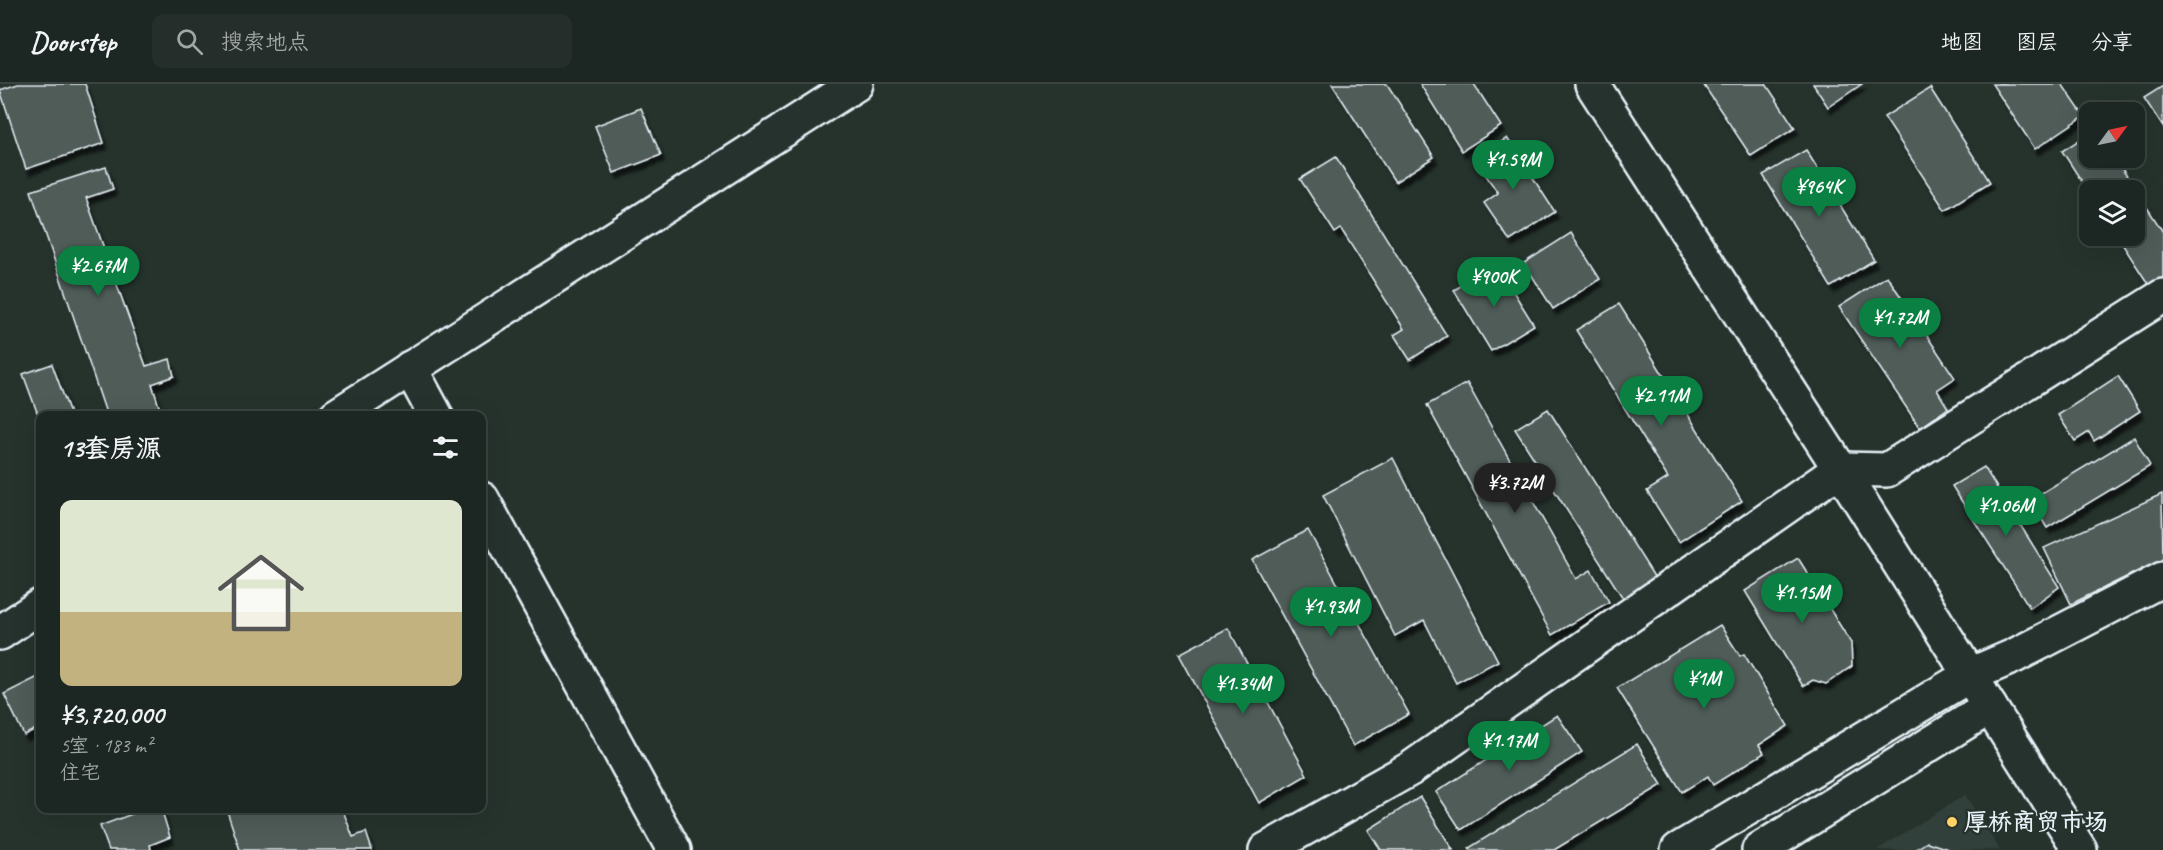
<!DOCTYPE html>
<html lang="zh">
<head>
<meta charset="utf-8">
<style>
  :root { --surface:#1c2622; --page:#252e2a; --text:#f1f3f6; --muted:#a0a5a5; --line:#3a4340; --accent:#0b8043 }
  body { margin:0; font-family:Caveat,"LXGW WenKai TC",sans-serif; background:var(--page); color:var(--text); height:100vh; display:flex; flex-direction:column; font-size:22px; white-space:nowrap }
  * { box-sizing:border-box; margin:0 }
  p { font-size:20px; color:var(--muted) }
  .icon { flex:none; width:33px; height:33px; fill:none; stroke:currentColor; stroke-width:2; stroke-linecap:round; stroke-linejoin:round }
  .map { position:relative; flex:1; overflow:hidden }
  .drawer { position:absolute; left:36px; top:327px; width:450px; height:402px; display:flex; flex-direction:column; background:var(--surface); border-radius:12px; box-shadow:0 6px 24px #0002,0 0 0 2px var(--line) }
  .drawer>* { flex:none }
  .needle { width:39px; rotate:57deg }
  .tools { position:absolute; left:2079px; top:18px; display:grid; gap:12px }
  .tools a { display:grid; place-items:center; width:66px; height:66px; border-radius:12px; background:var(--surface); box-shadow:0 6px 24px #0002,0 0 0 2px var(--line); font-size:30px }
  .price { position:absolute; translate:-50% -51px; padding:0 14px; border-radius:21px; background:var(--accent); color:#fff; font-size:20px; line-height:39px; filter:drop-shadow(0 2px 3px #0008) }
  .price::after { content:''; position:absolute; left:50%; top:36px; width:18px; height:14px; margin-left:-9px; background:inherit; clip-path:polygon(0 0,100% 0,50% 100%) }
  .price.current { background:#222; color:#fff }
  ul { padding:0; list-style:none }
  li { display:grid; align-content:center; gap:12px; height:318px; padding:0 24px }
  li+li { border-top:2px solid var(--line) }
  li span { display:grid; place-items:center; height:186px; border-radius:12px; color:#555 }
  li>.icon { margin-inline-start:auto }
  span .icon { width:108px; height:108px; fill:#fffc; stroke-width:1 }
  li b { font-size:26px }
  h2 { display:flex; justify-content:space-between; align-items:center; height:72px; padding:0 24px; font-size:26px }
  header { display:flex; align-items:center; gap:36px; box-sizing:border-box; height:84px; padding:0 30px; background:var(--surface); border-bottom:2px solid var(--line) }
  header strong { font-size:28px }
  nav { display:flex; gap:33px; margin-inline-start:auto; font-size:21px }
  .search { width:420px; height:54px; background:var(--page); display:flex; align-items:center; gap:15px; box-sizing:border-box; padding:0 21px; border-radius:12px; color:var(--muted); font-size:22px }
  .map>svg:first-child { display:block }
  .built { fill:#333f3a }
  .building { fill:#505c59; stroke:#e8f1f8; stroke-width:1.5; filter:url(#shadow) }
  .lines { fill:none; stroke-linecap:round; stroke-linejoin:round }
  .minor-casing { stroke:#e8f1f8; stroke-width:38 }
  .minor { stroke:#26332d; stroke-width:33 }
  .poi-dot { fill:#ffd166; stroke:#26332d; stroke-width:2 }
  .labels { text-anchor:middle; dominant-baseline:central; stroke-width:5; stroke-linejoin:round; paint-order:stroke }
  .poi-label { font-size:24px; font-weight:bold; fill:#e8f1f8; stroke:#26332d; text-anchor:start }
</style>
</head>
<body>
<header>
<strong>Doorstep</strong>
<div class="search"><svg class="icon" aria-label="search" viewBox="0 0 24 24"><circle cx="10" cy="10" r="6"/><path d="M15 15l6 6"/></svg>搜索地点</div>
<nav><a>地图</a><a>图层</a><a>分享</a></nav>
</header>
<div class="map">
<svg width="2163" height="766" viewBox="0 0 2163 766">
  <defs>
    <filter id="shadow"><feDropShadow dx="3.5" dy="6" stdDeviation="1.5" flood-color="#0009"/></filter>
  </defs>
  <rect width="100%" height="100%" fill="#26332d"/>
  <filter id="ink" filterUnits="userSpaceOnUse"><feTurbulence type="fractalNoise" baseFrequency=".0167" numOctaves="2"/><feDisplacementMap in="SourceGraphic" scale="12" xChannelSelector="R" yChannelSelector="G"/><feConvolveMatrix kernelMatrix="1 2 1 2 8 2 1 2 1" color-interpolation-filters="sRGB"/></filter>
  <g filter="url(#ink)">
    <path class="built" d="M1965 711 2000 766H1877Z"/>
    <g class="building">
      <path d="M18 0H85L104 59 26 85 0 6Z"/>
      <path d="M1332 0H1387L1434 73 1395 98Z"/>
      <path d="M1420 0H1474L1501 42 1462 67Z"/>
      <path d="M1703 0H1766L1795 44 1751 72Z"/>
      <path d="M1813 0H1862L1828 23Z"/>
      <path d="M1992 0H2062L2084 32 2035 65Z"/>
      <path d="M2163 2V43L2144 14Z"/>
      <path d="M1930 4 1990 98 1945 126 1884 33Z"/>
      <path d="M641 24 661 71 614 89 595 42Z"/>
      <path d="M2090 49V74H2115L2163 148V202L2154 209 2117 152H2134V106H2090V110L2062 67Z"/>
      <path d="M1507 54 1555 128 1510 157 1484 119 1498 109 1475 75Z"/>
      <path d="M1806 66 1874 176 1831 203 1763 91Z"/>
      <path d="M1336 73 1447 252 1410 276 1394 251 1404 245 1341 145 1335 149 1300 95Z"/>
      <path d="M106 83 113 105 86 114 146 282 170 275 174 292 152 300 162 332H107L31 107Z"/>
      <path d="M1571 149 1600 195 1553 225 1524 179Z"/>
      <path d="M1496 180 1534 241 1491 267 1454 206Z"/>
      <path d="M1887 192 1955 294 1937 306 1948 324 1920 344 1839 223Z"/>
      <path d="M1619 220 1742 417 1679 458 1647 407 1668 394 1576 246Z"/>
      <path d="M52 280 71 332H40V336L23 290Z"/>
      <path d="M2118 292 2140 327 2094 357 2089 348 2075 357 2058 331Z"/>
      <path d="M1467 299 1576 495 1591 486 1609 518 1552 551 1427 321Z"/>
      <path d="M1548 325 1660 502 1628 522 1515 345Z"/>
      <path d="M2134 353 2150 382 2047 444 2030 416Z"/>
      <path d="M1393 374 1498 577 1456 599 1424 536 1395 552 1323 411Z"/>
      <path d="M1984 383 2059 503 2030 524 1952 402Z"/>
      <path d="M2162 410 2163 475 2071 520 2044 464Z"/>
      <path d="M1308 446 1409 630 1353 662 1252 476Z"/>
      <path d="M1798 474 1851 559 1852 582 1826 600 1813 596 1803 602 1745 507Z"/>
      <path d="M1720 541 1740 572 1744 570 1788 642 1759 661 1764 669 1713 701 1708 692 1682 708 1617 604Z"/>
      <path d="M1228 544 1307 691 1259 719 1179 570Z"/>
      <path d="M40 592V643L24 651 4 610Z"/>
      <path d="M1557 631 1582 668 1461 746 1436 708Z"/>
      <path d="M1637 660 1662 701 1554 766H1470L1469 764Z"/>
      <path d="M1420 713 1453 766H1381L1368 746Z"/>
      <path d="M148 724H161L170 753 150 761 151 766H109L100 742Z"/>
      <path d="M226 724H342L353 753 366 748 372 766H240Z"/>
      <path d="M1927 758 1951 766H1915Z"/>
    </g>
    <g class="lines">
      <g class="minor-casing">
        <g id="minor">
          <path d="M1592 0 1840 385 2080 766"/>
          <path d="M410 284 436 332"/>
          <path d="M336 332 856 0"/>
          <path d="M482 415 674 766"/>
          <path d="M0 549 40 522"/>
          <path d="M1266 766 1410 685 1840 385 1887 386 2163 212"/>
          <path d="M1678 766 1970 591 2014 572 2163 495"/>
          <path d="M1759 766 1990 623"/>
        </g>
      </g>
      <use href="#minor" class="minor"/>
    </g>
  </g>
  <circle class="poi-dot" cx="1952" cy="738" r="6"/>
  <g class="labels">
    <g class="poi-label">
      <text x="1964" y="738">厚桥商贸市场</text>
    </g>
  </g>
</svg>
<div class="tools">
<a><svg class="needle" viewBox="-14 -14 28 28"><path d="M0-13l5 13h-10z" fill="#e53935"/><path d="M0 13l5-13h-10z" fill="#a0a5a5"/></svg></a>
<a><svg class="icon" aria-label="layers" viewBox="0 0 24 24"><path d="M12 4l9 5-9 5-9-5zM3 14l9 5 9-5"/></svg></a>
</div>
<b class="price" style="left:1513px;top:107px">¥1.59M</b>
<b class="price" style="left:1819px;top:134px">¥964K</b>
<b class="price" style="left:98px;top:213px">¥2.67M</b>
<b class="price" style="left:1494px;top:224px">¥900K</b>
<b class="price" style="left:1900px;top:265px">¥1.72M</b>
<b class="price" style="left:1661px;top:343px">¥2.11M</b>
<b class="price current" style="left:1515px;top:430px">¥3.72M</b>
<b class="price" style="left:2006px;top:453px">¥1.06M</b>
<b class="price" style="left:1802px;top:540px">¥1.15M</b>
<b class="price" style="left:1331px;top:554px">¥1.93M</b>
<b class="price" style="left:1704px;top:626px">¥1M</b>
<b class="price" style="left:1243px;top:631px">¥1.34M</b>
<b class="price" style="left:1509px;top:688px">¥1.17M</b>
<section class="drawer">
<h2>13套房源<svg class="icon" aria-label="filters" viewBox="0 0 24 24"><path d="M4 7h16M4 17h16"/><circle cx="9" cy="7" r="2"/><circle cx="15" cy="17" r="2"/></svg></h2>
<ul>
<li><span style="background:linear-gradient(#dfe7d0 60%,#c2b280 0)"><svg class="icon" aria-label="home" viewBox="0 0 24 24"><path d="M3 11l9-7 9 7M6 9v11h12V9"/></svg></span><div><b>¥3,720,000</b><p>5室 · 183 m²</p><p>住宅</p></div></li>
</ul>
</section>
</div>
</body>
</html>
